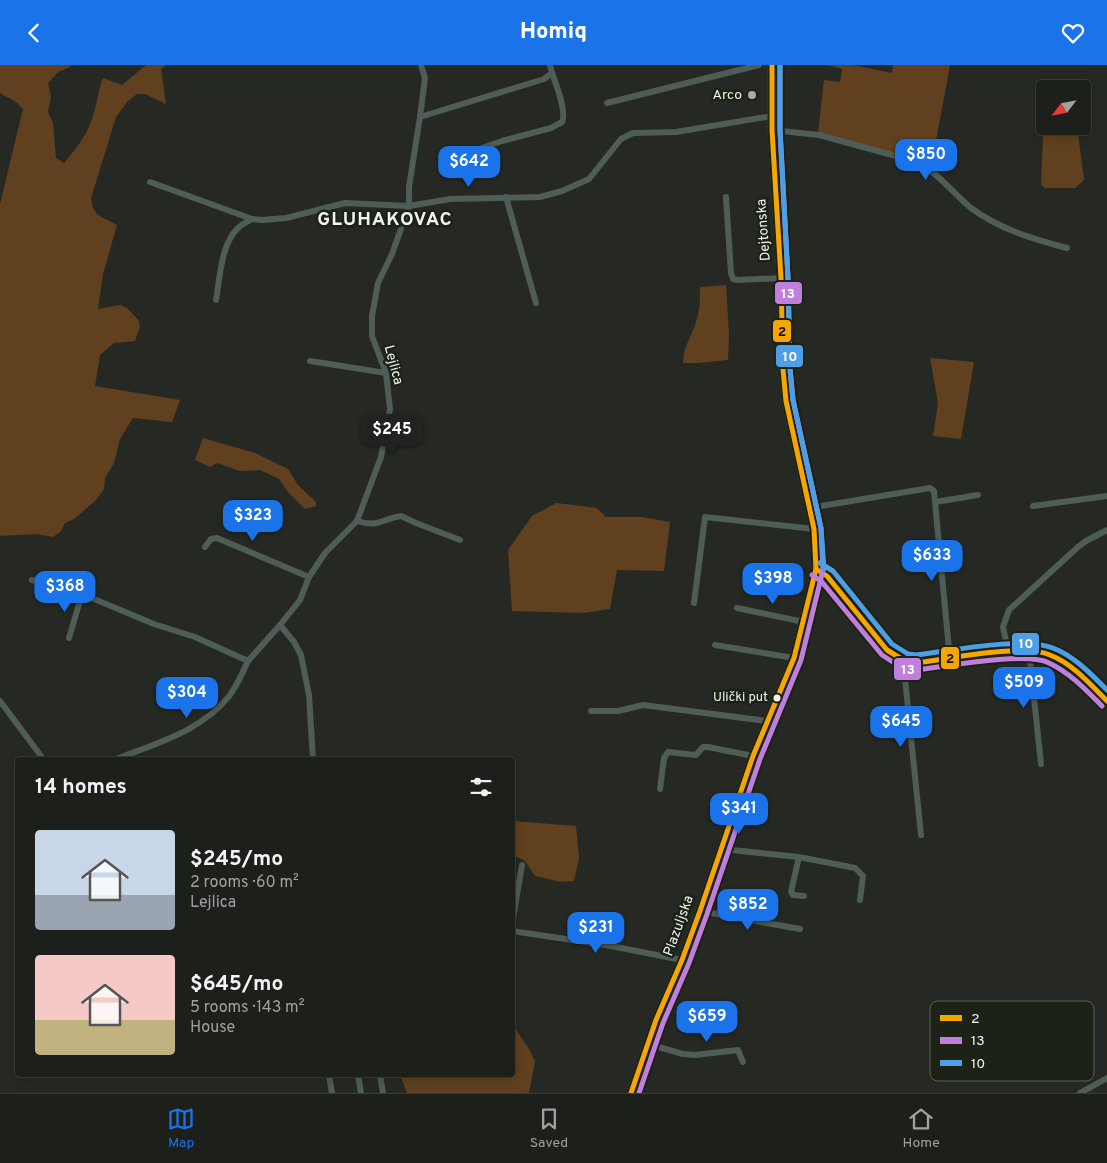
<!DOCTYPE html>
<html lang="en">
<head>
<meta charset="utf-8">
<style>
  :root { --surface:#1c1f1a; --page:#292c27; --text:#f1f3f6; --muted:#a0a2a2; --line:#3a3d39; --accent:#1a73e8 }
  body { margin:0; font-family:Overpass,sans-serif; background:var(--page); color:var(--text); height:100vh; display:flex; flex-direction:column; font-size:19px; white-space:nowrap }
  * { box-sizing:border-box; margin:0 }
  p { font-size:16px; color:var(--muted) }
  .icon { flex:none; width:28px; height:28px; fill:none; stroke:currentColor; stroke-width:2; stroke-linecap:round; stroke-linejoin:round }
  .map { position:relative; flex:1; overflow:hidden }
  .drawer { position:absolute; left:15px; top:692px; width:500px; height:320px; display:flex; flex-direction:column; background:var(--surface); border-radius:5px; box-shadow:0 2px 12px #0003,0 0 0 1px var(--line) }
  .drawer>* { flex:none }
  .needle { width:32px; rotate:238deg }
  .fabs { position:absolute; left:1036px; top:15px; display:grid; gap:10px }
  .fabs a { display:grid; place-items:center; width:55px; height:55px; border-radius:5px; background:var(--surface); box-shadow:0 2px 12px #0003,0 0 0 1px var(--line); font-size:25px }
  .price { position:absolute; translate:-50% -42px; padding:0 11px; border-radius:10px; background:var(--accent); color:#fff; font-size:16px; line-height:32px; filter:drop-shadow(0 1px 2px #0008) }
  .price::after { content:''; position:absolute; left:50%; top:30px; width:15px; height:11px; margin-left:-8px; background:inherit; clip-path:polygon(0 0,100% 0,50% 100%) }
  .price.active { background:#222; color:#fff }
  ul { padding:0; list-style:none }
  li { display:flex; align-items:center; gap:15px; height:125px; padding:0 20px }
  li span { display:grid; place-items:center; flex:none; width:140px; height:100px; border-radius:5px; color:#555 }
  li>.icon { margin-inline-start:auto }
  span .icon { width:60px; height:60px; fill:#fffc; stroke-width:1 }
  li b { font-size:21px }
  h2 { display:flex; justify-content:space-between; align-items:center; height:60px; padding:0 20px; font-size:21px }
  header { display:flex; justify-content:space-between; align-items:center; height:65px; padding:0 20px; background:var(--accent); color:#fff; font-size:22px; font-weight:800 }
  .tab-bar { display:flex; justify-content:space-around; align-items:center; height:70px; border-top:1px solid var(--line); background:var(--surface); font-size:14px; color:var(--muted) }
  .tab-bar a { display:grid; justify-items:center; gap:2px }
  .tab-bar .active { color:var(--accent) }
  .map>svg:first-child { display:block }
  .green { fill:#60401f }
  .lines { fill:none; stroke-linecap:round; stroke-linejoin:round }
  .minor { stroke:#4e5d55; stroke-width:6 }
  .tertiary { stroke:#4e5d55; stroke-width:9 }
  .secondary { stroke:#495e53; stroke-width:9 }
  .bus-1-casing { stroke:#1c2216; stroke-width:9 }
  .bus-2-casing { stroke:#1c2216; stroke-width:9 }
  .bus-3-casing { stroke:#1c2216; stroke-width:9 }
  .bus-1 { stroke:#f7a600; stroke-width:5 }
  .bus-2 { stroke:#c07fdc; stroke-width:5 }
  .bus-3 { stroke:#4d9ee5; stroke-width:5 }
  .poi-dot { fill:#aaaea6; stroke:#1c2216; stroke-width:2 }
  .bus-dot { fill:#f1f5ed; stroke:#1c2216; stroke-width:2 }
  .labels { text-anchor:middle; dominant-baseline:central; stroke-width:5; stroke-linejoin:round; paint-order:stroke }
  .bus-label { font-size:13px; fill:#f1f5ed; stroke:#1c2216; text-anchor:end }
  .poi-label { font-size:14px; fill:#f1f5ed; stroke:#1c2216; text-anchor:end }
  .street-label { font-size:14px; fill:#f1f5ed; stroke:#1c2216 }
  .district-label { font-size:19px; font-weight:bold; letter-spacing:1px; fill:#f1f5ed; stroke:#1c2216 }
  .key { fill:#1c2216; stroke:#5c6156; stroke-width:1 }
  .key-label { font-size:14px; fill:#f1f5ed }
  .line-badge { stroke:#1c2216; stroke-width:2 }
  .badge-label { font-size:14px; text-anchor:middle; font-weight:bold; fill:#fff }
  .pale-badge-label { font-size:14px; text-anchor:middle; font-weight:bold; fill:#111 }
</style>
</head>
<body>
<header><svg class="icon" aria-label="back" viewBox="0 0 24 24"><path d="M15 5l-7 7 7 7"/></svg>Homiq<svg class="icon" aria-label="heart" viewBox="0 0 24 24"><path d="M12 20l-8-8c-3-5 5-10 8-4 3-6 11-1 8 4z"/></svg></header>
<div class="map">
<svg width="1107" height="1028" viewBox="0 0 1107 1028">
  <rect width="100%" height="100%" fill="#262923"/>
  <g class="green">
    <path d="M0 0H74L58 7 48 18 51 32 48 47 53 58 56 93 64 98C76 84 88 69 93 51 97 39 98 26 103 13L122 20 146 0H167L161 4 166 39 145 29H137L127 37 116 52 91 133C93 152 101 151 117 160L103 209 98 244 120 240 127 243 139 256 140 262 135 276 114 278 100 290 95 321 180 335 172 357 133 353 120 374 114 398 105 413 104 424 96 435 74 454 65 458 61 466 53 472 36 469 0 471V139L23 44 16 37 0 28Z"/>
    <path d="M827 0H853L892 8 893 0H950L935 81 921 95 818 68 824 15 840 17 842 4Z"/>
    <path d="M1045 40V61H1077L1084 115 1075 123H1045L1041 120 1043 74 1040 41Z"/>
    <path d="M726 220 729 270 728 295 699 298H683C684 279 691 274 696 257 700 246 700 234 700 222Z"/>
    <path d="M930 293 974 297 961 374 933 371 938 338Z"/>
    <path d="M203 373 255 388 288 404 298 420 316 437V441L305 444 288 427 279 414 260 405 240 406 217 398 210 402 195 395Z"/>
    <path d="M556 438 597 443 606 452H642L670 457 664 506 617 505 610 544 583 548 512 546 508 485 532 451Z"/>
    <path d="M513 756 576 761 579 793 574 816 561 817 535 811 525 796 513 790Z"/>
    <path d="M513 960 529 984 535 996 529 1028H407L400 1010H512Z"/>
  </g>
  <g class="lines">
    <g class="minor">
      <path d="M607 38 759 0"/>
      <path d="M420 52 425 13 421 0"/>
      <path d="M772 65 819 70 918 97C938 108 953 128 971 143 999 164 1033 174 1067 183"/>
      <path d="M461 90 502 76 551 63 562 57C567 47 556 19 552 8"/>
      <path d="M150 117 252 154"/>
      <path d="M506 132 536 238"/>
      <path d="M726 132 731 208 733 214 738 215 781 213"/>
      <path d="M216 235C220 212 221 179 238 163 242 159 247 157 252 154L262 155 286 153 345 138 409 141 450 134 540 132 562 126 589 114 621 74 633 68 676 67 772 51"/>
      <path d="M310 296 386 308"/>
      <path d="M935 437 950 595"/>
      <path d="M1033 441 1107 431"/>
      <path d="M809 443 930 423 934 426 935 437 978 430"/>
      <path d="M357 456C379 463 381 454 401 451L416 458 460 475"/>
      <path d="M205 482 211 474 217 473 309 512"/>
      <path d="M32 515 82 529 154 559 195 572 248 596 280 560 300 535 309 512 325 488 357 456 381 392 390 344 386 308 372 271V251L378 218 392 189 409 141V122L420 52 544 14 552 8 550 0"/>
      <path d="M694 538 705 452 814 464"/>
      <path d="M737 543 804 557"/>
      <path d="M280 560 294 577 301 590 309 630 313 695"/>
      <path d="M69 573 82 529"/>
      <path d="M715 580 794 593"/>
      <path d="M1008 586 1003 562 1009 545 1078 482 1086 476 1107 465"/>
      <path d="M1029 586 1041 699"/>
      <path d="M903 594 921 770"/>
      <path d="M0 636 44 695"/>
      <path d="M591 646H618L643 640 767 656"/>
      <path d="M114 695C156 678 201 667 230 630 238 619 243 607 248 596"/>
      <path d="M660 724 664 693 668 687 696 690 703 682H708L753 691"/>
      <path d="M722 784 799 792 855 803 863 811 860 835"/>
      <path d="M799 792 791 827 793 830 804 831"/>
      <path d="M700 846 800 864"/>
      <path d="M512 860 522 800"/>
      <path d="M512 866 606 880 682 895"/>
      <path d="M648 979 683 989 695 990 738 985 743 997"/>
      <path d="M329 1010 332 1028"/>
      <path d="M358 1010 361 1028"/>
      <path d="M380 1010 383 1028"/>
      <path d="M1080 1028 1107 1013"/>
    </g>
    <path class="tertiary" d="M816 504 827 511 887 585 905 596 916 598 1008 586 1040 587 1051 590 1081 609 1107 636"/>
    <path class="secondary" d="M631 1028 656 955 682 895 700 846 753 691 794 593 816 504V480L814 464 786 336 783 304 781 213 772 65V0"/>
    <g class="bus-1-casing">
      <g id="bus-1">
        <path d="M816 504 827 511 887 585 905 596 916 598C948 594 1023 578 1050 590 1073 599 1090 619 1107 636"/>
        <path d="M631 1028 656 955 682 895 700 846 753 691 794 593 816 504 814 464 786 336 783 304 781 213 772 65V0"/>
      </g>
    </g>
    <g class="bus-2-casing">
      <g id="bus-2">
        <path d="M812 510 822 517 882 590 902 603 916 605C945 602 1025 586 1049 598 1070 608 1085 624 1102 641"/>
        <path d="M639 1028 663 958 689 898 707 849 760 694 801 595 823 505 821 463 793 335 790 304 788 213 780 65V0"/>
      </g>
    </g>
    <g class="bus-3-casing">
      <g id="bus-3">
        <path d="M780 0V65L788 213 790 304 793 335 821 463 824 504"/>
        <path d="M820 498 833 506 892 579 908 589 916 590C950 586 1023 571 1053 583 1074 591 1091 609 1107 625"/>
      </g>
    </g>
    <use href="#bus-1" class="bus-1"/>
    <use href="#bus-2" class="bus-2"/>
    <use href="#bus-3" class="bus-3"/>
  </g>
  <circle class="poi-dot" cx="752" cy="30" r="5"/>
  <circle class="bus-dot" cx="777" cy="633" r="4.5"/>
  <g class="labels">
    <g class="bus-label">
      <text x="768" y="633">Ulički put</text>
    </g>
    <g class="poi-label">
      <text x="742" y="30">Arco</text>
    </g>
    <g class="street-label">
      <text transform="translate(764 165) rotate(-94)">Dejtonska</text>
      <text transform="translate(393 300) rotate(75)">Lejlica</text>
      <text transform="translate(679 861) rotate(-70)">Plazuljska</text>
    </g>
    <g class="district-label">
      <text x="385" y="155">GLUHAKOVAC</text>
    </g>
  </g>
  <rect x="930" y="936" width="164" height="80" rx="8" class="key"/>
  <rect x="940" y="950" width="22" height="6" fill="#f7a600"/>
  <rect x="940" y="972" width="22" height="7" fill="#c07fdc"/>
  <rect x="940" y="995" width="22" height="6" fill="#4d9ee5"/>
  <g class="key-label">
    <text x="971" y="958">2</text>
    <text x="971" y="980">13</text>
    <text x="971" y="1003">10</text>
  </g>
  <g class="line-badge">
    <rect x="774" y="216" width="29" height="24" rx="5" fill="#c07fdc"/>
    <rect x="772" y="254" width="20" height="24" rx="5" fill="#f7a600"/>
    <rect x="775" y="279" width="29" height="24" rx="5" fill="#4d9ee5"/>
    <rect x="1011" y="567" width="29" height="24" rx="5" fill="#4d9ee5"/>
    <rect x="940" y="581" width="20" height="24" rx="5" fill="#f7a600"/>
    <rect x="893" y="592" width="29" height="24" rx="5" fill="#c07fdc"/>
  </g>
  <g class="badge-label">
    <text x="788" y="233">13</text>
    <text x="790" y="296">10</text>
    <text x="1026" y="583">10</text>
    <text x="908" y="609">13</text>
  </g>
  <g class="pale-badge-label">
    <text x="782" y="271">2</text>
    <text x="950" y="598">2</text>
  </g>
</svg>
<div class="fabs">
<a><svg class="needle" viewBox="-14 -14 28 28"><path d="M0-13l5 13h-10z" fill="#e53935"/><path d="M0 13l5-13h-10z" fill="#a0a2a2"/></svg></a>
</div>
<b class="price" style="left:926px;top:116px">$850</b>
<b class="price" style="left:469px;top:123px">$642</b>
<b class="price active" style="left:392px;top:391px">$245</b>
<b class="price" style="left:253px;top:477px">$323</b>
<b class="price" style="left:932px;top:517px">$633</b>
<b class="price" style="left:773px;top:540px">$398</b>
<b class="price" style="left:65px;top:548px">$368</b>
<b class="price" style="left:1024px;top:644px">$509</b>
<b class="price" style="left:187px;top:654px">$304</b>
<b class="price" style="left:901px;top:683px">$645</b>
<b class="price" style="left:739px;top:770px">$341</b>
<b class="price" style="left:748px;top:866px">$852</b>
<b class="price" style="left:596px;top:889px">$231</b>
<b class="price" style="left:707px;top:978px">$659</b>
<section class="drawer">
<h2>14 homes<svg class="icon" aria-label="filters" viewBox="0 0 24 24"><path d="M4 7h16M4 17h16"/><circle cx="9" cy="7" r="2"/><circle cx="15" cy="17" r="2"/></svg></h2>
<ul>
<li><span style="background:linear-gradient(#c9d6e8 65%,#9aa5b1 0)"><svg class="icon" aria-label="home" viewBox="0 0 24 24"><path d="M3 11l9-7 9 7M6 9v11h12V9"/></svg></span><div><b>$245/mo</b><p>2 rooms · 60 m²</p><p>Lejlica</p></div></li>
<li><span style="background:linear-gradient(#f6c9c9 65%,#c2b280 0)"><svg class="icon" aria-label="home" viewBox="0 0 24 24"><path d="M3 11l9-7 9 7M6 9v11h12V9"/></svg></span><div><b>$645/mo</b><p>5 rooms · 143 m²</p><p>House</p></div></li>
</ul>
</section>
</div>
<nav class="tab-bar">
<a class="active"><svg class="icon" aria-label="map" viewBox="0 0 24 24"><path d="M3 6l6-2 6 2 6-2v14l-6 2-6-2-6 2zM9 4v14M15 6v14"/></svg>Map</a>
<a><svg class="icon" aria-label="saved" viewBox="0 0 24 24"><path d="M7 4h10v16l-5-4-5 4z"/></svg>Saved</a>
<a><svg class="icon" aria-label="home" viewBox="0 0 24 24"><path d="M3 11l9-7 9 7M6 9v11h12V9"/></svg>Home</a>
</nav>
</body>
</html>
